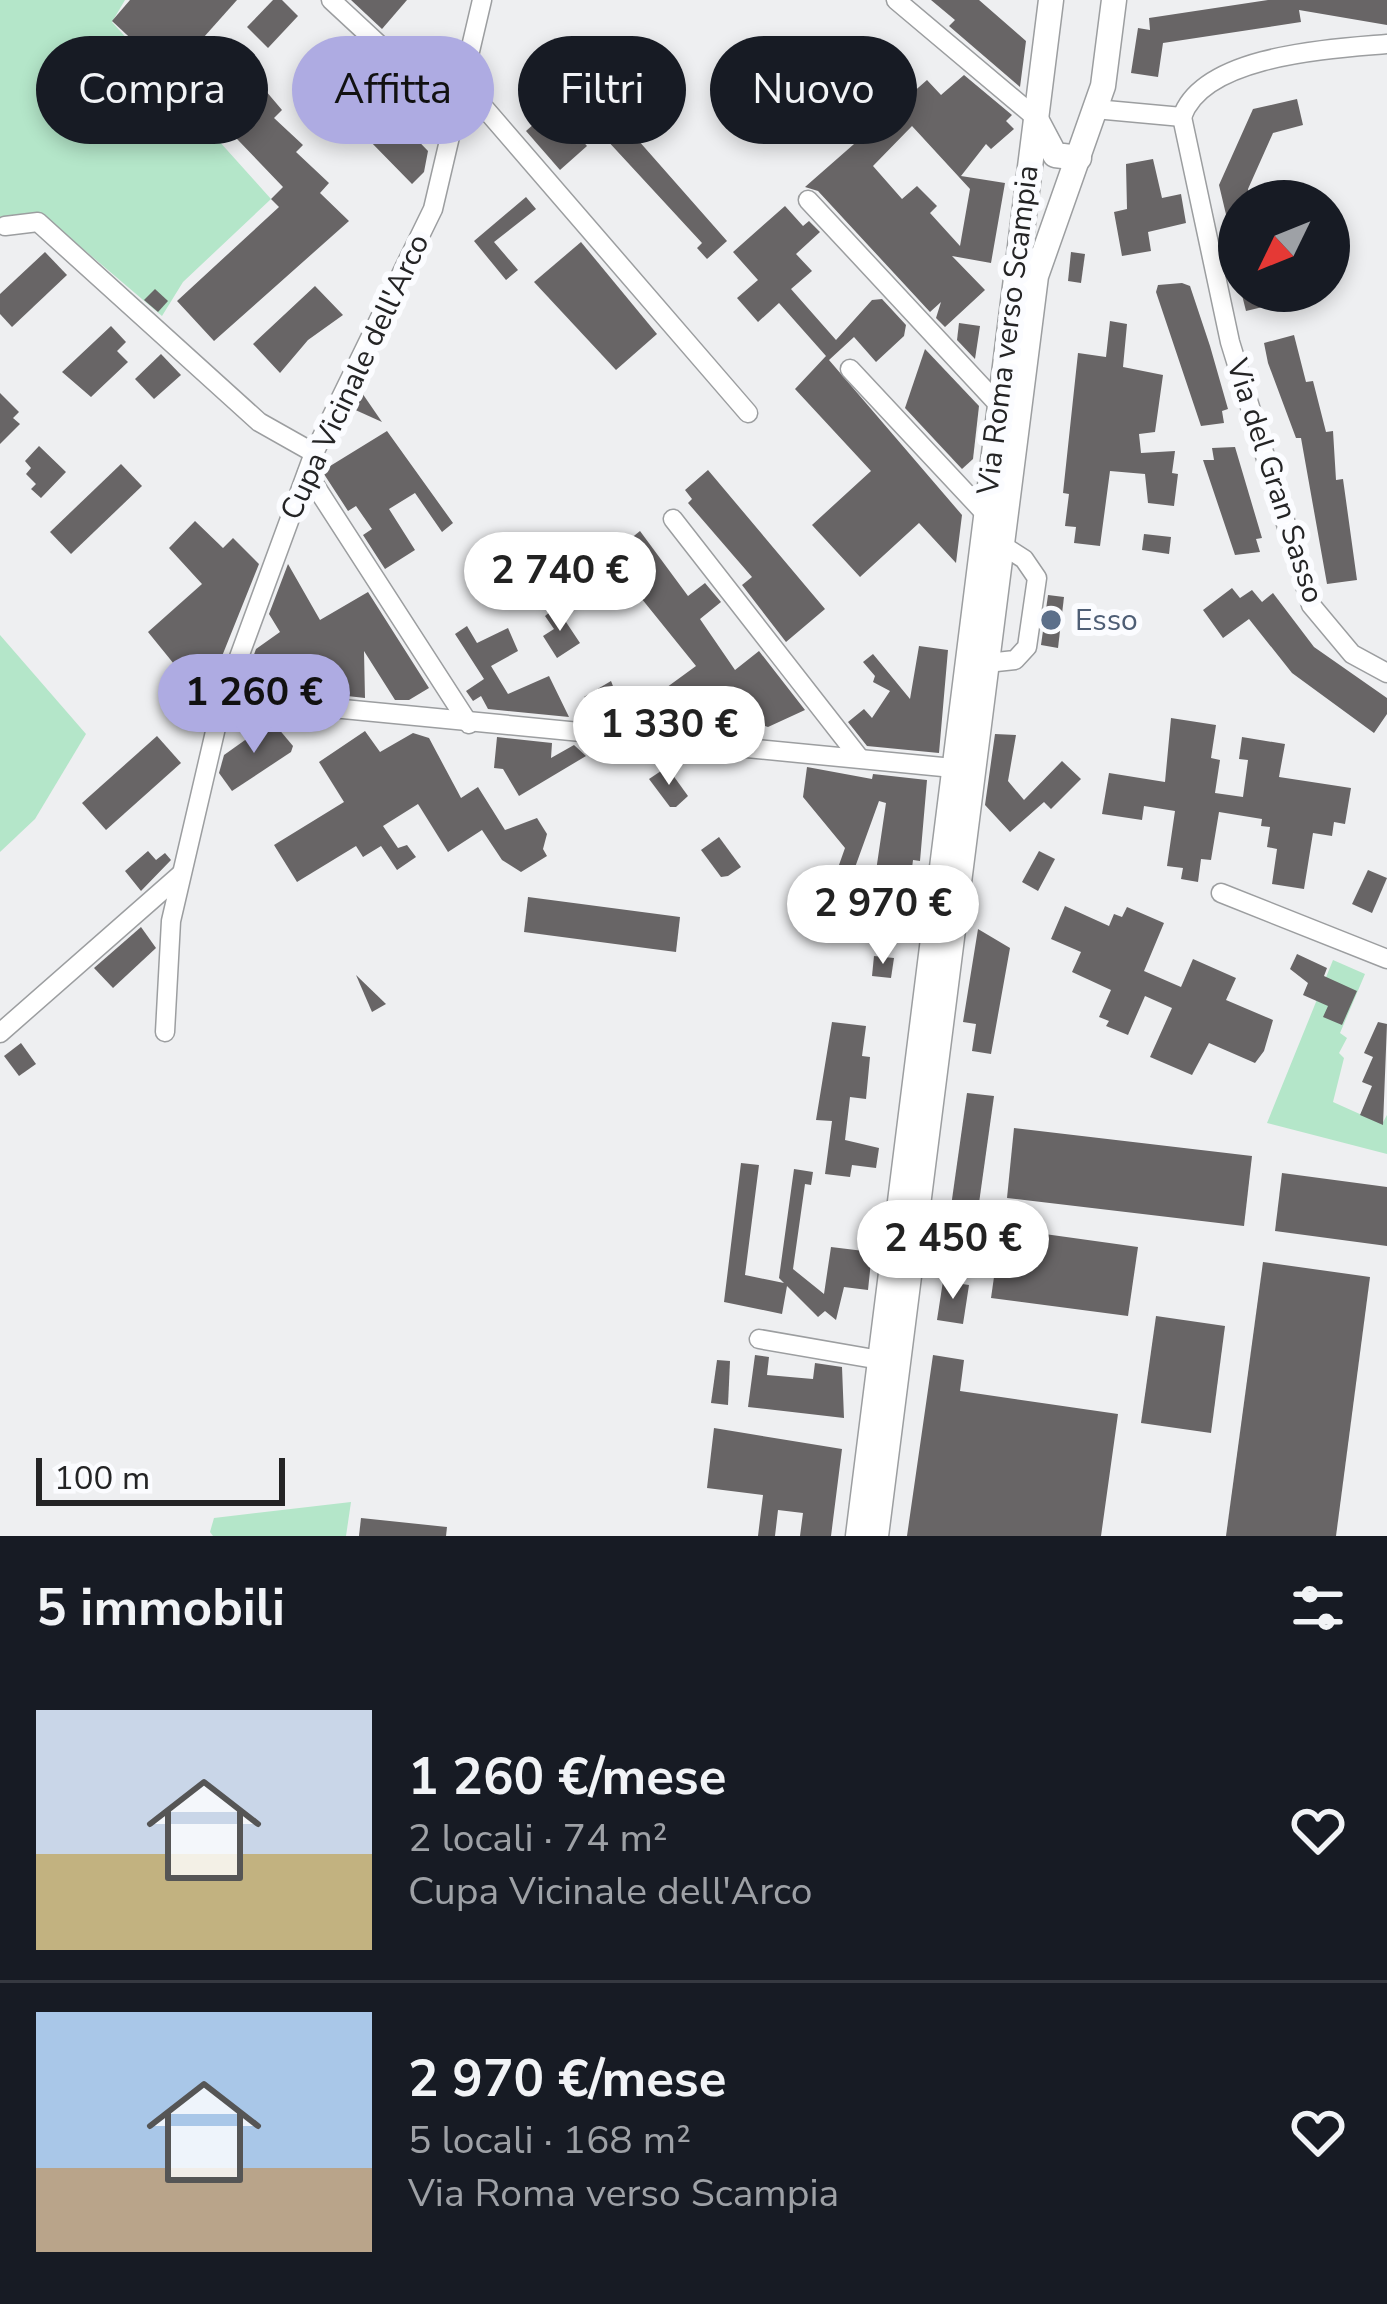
<!DOCTYPE html>
<html lang="it">
<head>
<meta charset="utf-8">
<style>
  :root { --surface:#171b24; --page:#20242c; --text:#f1f3f6; --muted:#9ea1a6; --line:#363941; --accent:#aeabe2 }
  body { margin:0; font-family:"Nunito Sans",sans-serif; background:var(--page); color:var(--text); height:100vh; display:flex; flex-direction:column; font-size:45px; white-space:nowrap }
  * { box-sizing:border-box; margin:0 }
  p { font-size:39px; color:var(--muted) }
  .icon { flex:none; width:66px; height:66px; fill:none; stroke:currentColor; stroke-width:2; stroke-linecap:round; stroke-linejoin:round }
  .map { position:relative; height:1536px; overflow:hidden }
  .details { display:flex; flex-direction:column; background:var(--surface); flex:1 }
  .details>* { flex:none }
  .top-card { position:absolute; left:36px; top:36px; width:1317px; height:108px; display:flex; gap:24px }
  .needle { width:78px; rotate:227deg }
  .fabs { position:absolute; left:1218px; top:180px; display:grid; gap:24px }
  .fabs a { display:grid; place-items:center; width:132px; height:132px; border-radius:50%; background:var(--surface); box-shadow:0 6px 18px #0003; font-size:60px }
  .scale { position:absolute; left:36px; bottom:30px; width:249px; box-sizing:border-box; padding-left:12px; border:6px solid #242425; border-top:0; font-size:33px; line-height:42px; white-space:nowrap; color:#242425; -webkit-text-stroke:9px #fbfcff; paint-order:stroke }
  .price { position:absolute; translate:-50% -102px; padding:0 27px; border-radius:42px; background:#fff; color:#222; font-size:39px; line-height:78px; filter:drop-shadow(0 3px 6px #0008) }
  .price::after { content:''; position:absolute; left:50%; top:72px; width:36px; height:27px; margin-left:-18px; background:inherit; clip-path:polygon(0 0,100% 0,50% 100%) }
  .price.selected { background:var(--accent); color:#111 }
  ul { padding:0; list-style:none }
  li { display:flex; align-items:center; gap:36px; height:300px; padding:0 36px }
  li+li { border-top:3px solid var(--line) }
  li span { display:grid; place-items:center; flex:none; width:336px; height:240px; border-radius:0px; color:#555 }
  li>.icon { margin-inline-start:auto }
  span .icon { width:144px; height:144px; fill:#fffc; stroke-width:1 }
  li b { font-size:51px }
  h2 { display:flex; justify-content:space-between; align-items:center; height:144px; padding:0 36px; font-size:51px }
  .chip { padding:0 42px; border-radius:54px; background:var(--surface); box-shadow:0 6px 18px #0003; font-size:42px; line-height:108px }
  .chip.selected { background:var(--accent); color:#111 }
  .map>svg:first-child { display:block }
  .green { fill:#b4e6c9 }
  .building { fill:#686566; fill-rule:evenodd }
  .lines { fill:none; stroke-linecap:round; stroke-linejoin:round }
  .minor-casing { stroke:#9c9ea0; stroke-width:21 }
  .major-casing { stroke:#9c9ea0; stroke-width:27 }
  .minor { stroke:#fff; stroke-width:18 }
  .major { stroke:#fff; stroke-width:24 }
  .service-dot { fill:#5c6f8a; stroke:#fbfcff; stroke-width:4.5 }
  .labels { text-anchor:middle; dominant-baseline:central; stroke-width:12; stroke-linejoin:round; paint-order:stroke }
  .street-label { font-size:30px; fill:#242425; stroke:#fbfcff }
  .service-label { font-size:30px; fill:#4e5e75; stroke:#fbfcff; text-anchor:start }
</style>
</head>
<body>
<div class="map">
<svg width="1387" height="1536" viewBox="0 0 1387 1536">
  <rect width="100%" height="100%" fill="#eeeff1"/>
  <g class="green">
    <path d="M0 0H125L112 22 271 199 183 282 162 316 42 214 0 217Z"/>
    <path d="M0 635 86 734 35 819 0 852Z"/>
    <path d="M1333 960 1365 974 1340 1033 1347 1038 1339 1053 1344 1058 1333 1102 1382 1124 1387 1115V1154L1267 1123Z"/>
    <path d="M351 1502 346 1536H213L210 1532 214 1518Z"/>
  </g>
  <g class="building">
    <path d="M130 0H237L170 75 112 21Z"/>
    <path d="M273 0H282L298 16 268 48 247 27Z"/>
    <path d="M351 0H407L382 29Z"/>
    <path d="M931 0H979L1026 41 1020 87 949 26 955 20Z"/>
    <path d="M1268 0H1387V25L1299 10 1301 22 1163 43 1158 77 1131 73 1138 28 1150 30 1149 18Z"/>
    <path d="M364 49 392 77 374 95 428 151 424 172 412 184 322 92Z"/>
    <path d="M231 50 282 110 274 118 303 145 296 152 329 183 320 193 349 221 214 341 177 301 279 207 271 199 283 187 191 91Z"/>
    <path d="M964 75 1012 115 1006 121 1014 129 991 149 986 144 961 176 1005 183 991 263 952 256 985 290 945 327 936 318 941 302 930 312 818 191 805 187 927 80 941 95ZM912 126 970 189 960 246 930 213 937 206 917 186 902 199 873 166Z"/>
    <path d="M1297 99 1303 125 1273 133 1248 189 1250 201H1239V248H1234L1219 185 1253 109Z"/>
    <path d="M553 107 587 146 560 170 526 131Z"/>
    <path d="M623 123 727 241 707 259 697 248 702 243 605 138Z"/>
    <path d="M1153 159 1162 198 1181 194 1186 223 1148 232 1151 251 1122 256 1114 212 1127 209 1126 164Z"/>
    <path d="M526 197 536 209 494 242 518 270 506 280 474 241Z"/>
    <path d="M785 206 803 226 809 221 820 232 796 254 812 271 791 289 836 340 872 300 882 299 906 325 904 336 876 362 854 337 829 360 962 515 956 563 919 523 860 577 812 525 871 471 795 389 826 356 779 303 758 322 737 298 758 280 733 252Z"/>
    <path d="M581 242 657 334 616 370 534 282Z"/>
    <path d="M45 252 67 275 12 327 0 314V294Z"/>
    <path d="M1071 252 1085 254 1081 283 1068 281Z"/>
    <path d="M1182 283 1190 286 1210 346 1228 409 1222 411 1224 423 1201 426 1156 292 1158 285Z"/>
    <path d="M315 286 343 315 308 340 280 373 253 344Z"/>
    <path d="M155 289 168 301 158 312 144 300Z"/>
    <path d="M1241 291H1268L1271 305 1246 311Z"/>
    <path d="M1110 321 1127 324 1123 367 1163 375 1155 432 1139 434 1141 453 1175 451 1172 473 1178 474 1174 506 1148 503 1145 474 1110 471 1100 546 1074 543 1076 527 1065 526 1069 494 1063 493 1078 353 1106 357Z"/>
    <path d="M959 323 980 326 975 359 957 340Z"/>
    <path d="M111 326 126 342 117 351 128 362 91 397 62 372Z"/>
    <path d="M1294 335 1306 382 1313 381 1326 432 1333 431 1336 480 1343 479 1357 580 1327 584 1301 438H1296L1268 363 1264 343Z"/>
    <path d="M925 349 979 406 973 459 962 469 905 408Z"/>
    <path d="M161 354 181 375 154 399 135 379Z"/>
    <path d="M360 390 382 422 351 408Z"/>
    <path d="M0 393 19 412 13 418 20 424 0 444Z"/>
    <path d="M387 431 453 523 442 532 415 493 389 509 415 550 385 569 363 535 372 529 356 506 348 511 322 471Z"/>
    <path d="M39 446 66 472 41 498 31 489 36 484 26 474 31 468 25 461Z"/>
    <path d="M1235 447 1262 538 1256 539 1260 552 1235 555 1203 460H1214L1212 448Z"/>
    <path d="M121 464 142 486 71 554 50 532Z"/>
    <path d="M708 470 825 609 786 642 742 585 752 577 688 503 692 499 685 490Z"/>
    <path d="M195 521 223 548 233 538 259 564 204 701 148 632 202 584 169 548Z"/>
    <path d="M640 531 688 596 705 583 721 602 700 619 735 670 759 651 805 710 768 727 759 724 732 692 723 700 717 692 666 727 648 701 696 666 608 557Z"/>
    <path d="M1144 534 1171 537 1169 554 1142 550Z"/>
    <path d="M288 564 320 620 368 592 429 688 409 700H395L364 651 365 698 303 691 240 693 256 649 280 632 269 614Z"/>
    <path d="M1232 588 1240 598 1252 590 1262 602 1273 593 1314 647 1387 698V714L1374 733 1292 673 1249 619 1223 638 1203 610Z"/>
    <path d="M1048 595 1064 597 1058 648 1041 645Z"/>
    <path d="M556 607 580 643 557 658 543 636 554 629 545 616Z"/>
    <path d="M467 626 477 643 508 628 518 651 491 666 508 694 549 676 569 717 488 709 481 696 473 701 466 691 484 679 455 634Z"/>
    <path d="M919 646 948 650 939 753 867 746 848 722 864 709 872 718 890 691 873 682 875 676 863 662 873 654 910 699Z"/>
    <path d="M611 681 622 709 601 720 584 697Z"/>
    <path d="M1171 718 1216 725 1211 758 1220 760 1215 793 1243 797 1248 760 1239 759 1242 737 1285 744 1279 777 1351 788 1345 824 1334 822 1332 836 1313 833 1304 889 1272 884 1277 849 1267 847 1270 827 1261 826 1262 819 1219 812 1211 860 1201 859 1198 882 1181 879 1183 868 1167 866 1175 811 1144 806 1142 820 1102 814 1109 773 1165 782Z"/>
    <path d="M272 721 293 746 291 752 232 791 219 773 224 755Z"/>
    <path d="M365 731 380 752 413 733 429 738 461 798 478 787 505 830 537 818 547 834 543 849 547 856 521 872 502 860 482 830 448 852 418 804 383 826 398 848 407 845 416 857 397 870 381 846 363 857 356 846 297 882 274 845 344 802 319 762Z"/>
    <path d="M995 734 1016 735 1008 781 1024 800 1062 761 1081 779 1051 809 1044 802 1010 832 985 805Z"/>
    <path d="M157 736 181 763 106 830 82 803Z"/>
    <path d="M497 737 552 743 551 758 574 745 586 756 519 796 503 769 494 768Z"/>
    <path d="M667 767 688 796 676 807H670L649 779Z"/>
    <path d="M807 767 872 779 873 774 927 780 920 861 913 860 907 909 871 905 886 803 879 801 849 884 834 879 845 848 803 797Z"/>
    <path d="M719 837 741 867 728 876 721 877 701 850Z"/>
    <path d="M148 851 156 860 165 853 171 860 141 891 125 871Z"/>
    <path d="M1039 851 1055 859 1038 891 1022 882Z"/>
    <path d="M1368 870 1387 878 1372 913 1352 904Z"/>
    <path d="M528 897 680 917 676 952 524 932Z"/>
    <path d="M1065 906 1109 926 1114 914 1122 917 1127 907 1164 923 1144 971 1181 987 1193 959 1236 978 1226 1000 1273 1020 1264 1051 1255 1063 1209 1043 1192 1075 1150 1057 1172 1008 1145 996 1128 1035 1106 1026 1109 1021 1099 1017 1111 990 1072 972 1081 952 1051 939Z"/>
    <path d="M141 927 156 948 113 988 94 968Z"/>
    <path d="M978 929 1010 948 991 1054 972 1051 976 1024 963 1022Z"/>
    <path d="M1297 954 1327 968 1324 976 1357 991 1342 1025 1323 1017 1328 1006 1303 995 1308 983 1290 969Z"/>
    <path d="M874 956 894 958 891 978 872 976Z"/>
    <path d="M356 975 386 1004 372 1012Z"/>
    <path d="M832 1022 866 1026 862 1056 870 1057 866 1099 850 1097 845 1140 879 1148 876 1168 852 1165 850 1177 825 1174 832 1121 816 1120Z"/>
    <path d="M1378 1022 1387 1024 1383 1125 1360 1115 1372 1086 1362 1082 1373 1057 1364 1053Z"/>
    <path d="M21 1043 36 1064 19 1076 4 1056Z"/>
    <path d="M967 1093 994 1096 972 1253 945 1249Z"/>
    <path d="M1014 1128 1252 1156 1244 1226 1007 1198Z"/>
    <path d="M741 1163 759 1165 745 1275 784 1283 779 1278 794 1169 813 1172 811 1185 805 1184 793 1269 824 1294 831 1247 872 1252 868 1290 844 1287 836 1320 825 1311 818 1317 787 1286 782 1314 724 1302Z"/>
    <path d="M1282 1173 1387 1187V1246L1275 1231Z"/>
    <path d="M1001 1228 1138 1247 1128 1316 991 1298Z"/>
    <path d="M1263 1262 1370 1277 1336 1536H1226Z"/>
    <path d="M943 1281 969 1285 963 1324 937 1320Z"/>
    <path d="M1156 1316 1225 1326 1211 1433 1141 1423Z"/>
    <path d="M755 1355 769 1357 767 1375 813 1379 815 1363 842 1367 844 1418 748 1407Z"/>
    <path d="M933 1355 964 1360 960 1391 1118 1414 1101 1536H907Z"/>
    <path d="M717 1360 730 1361 728 1405 711 1403Z"/>
    <path d="M714 1428 842 1449 831 1536H800L803 1513 778 1510 775 1536H758L763 1495 707 1488Z"/>
    <path d="M361 1518 447 1527 446 1536H359Z"/>
  </g>
  <g class="lines">
    <g class="minor-casing">
      <g id="minor">
        <path d="M331 0 455 115"/>
        <path d="M896 0 1035 117"/>
        <path d="M462 82 748 413"/>
        <path d="M1095 109 1182 117"/>
        <path d="M1182 117 1230 342 1311 605 1352 654 1387 673"/>
        <path d="M1182 117C1203 55 1330 49 1387 44"/>
        <path d="M808 200 998 404"/>
        <path d="M5 226 38 222 259 422 314 453"/>
        <path d="M850 369 994 523"/>
        <path d="M307 473 469 724"/>
        <path d="M673 519 858 756"/>
        <path d="M987 663 1015 660 1027 647 1037 578 1024 559 1002 545"/>
        <path d="M221 706 343 709 953 768"/>
        <path d="M1221 893 1387 959"/>
        <path d="M165 1032 171 921 221 706 314 453 433 209 482 0"/>
        <path d="M0 1033 180 875"/>
        <path d="M759 1339 880 1360"/>
      </g>
    </g>
    <g class="major-casing">
      <g id="major">
        <path d="M1036 119 1055 155 1079 158"/>
        <path d="M858 1536 1051 0"/>
        <path d="M876 1536 1036 276 1103 86 1114 0"/>
      </g>
    </g>
    <use href="#minor" class="minor"/>
    <use href="#major" class="major"/>
  </g>
  <circle class="service-dot" cx="1051" cy="620" r="12"/>
  <g class="labels">
    <g class="street-label">
      <text transform="translate(1008 330) rotate(-83)">Via Roma verso Scampia</text>
      <text transform="translate(355 377) rotate(-65)">Cupa Vicinale dell'Arco</text>
      <text transform="translate(1275 481) rotate(72)">Via del Gran Sasso</text>
    </g>
    <g class="service-label">
      <text x="1075" y="620">Esso</text>
    </g>
  </g>
</svg>
<div class="fabs">
<a><svg class="needle" viewBox="-14 -14 28 28"><path d="M0-13l5 13h-10z" fill="#e53935"/><path d="M0 13l5-13h-10z" fill="#9ea1a6"/></svg></a>
</div>
<div class="scale">100 m</div>
<b class="price" style="left:560px;top:634px">2 740 €</b>
<b class="price selected" style="left:254px;top:756px">1 260 €</b>
<b class="price" style="left:669px;top:788px">1 330 €</b>
<b class="price" style="left:883px;top:967px">2 970 €</b>
<b class="price" style="left:953px;top:1302px">2 450 €</b>
<div class="top-card">
<a class="chip">Compra</a>
<a class="chip selected">Affitta</a>
<a class="chip">Filtri</a>
<a class="chip">Nuovo</a>
</div>
</div>
<section class="details">
<h2>5 immobili<svg class="icon" aria-label="filters" viewBox="0 0 24 24"><path d="M4 7h16M4 17h16"/><circle cx="9" cy="7" r="2"/><circle cx="15" cy="17" r="2"/></svg></h2>
<ul>
<li><span style="background:linear-gradient(#c9d6e8 60%,#c2b280 0)"><svg class="icon" aria-label="home" viewBox="0 0 24 24"><path d="M3 11l9-7 9 7M6 9v11h12V9"/></svg></span><div><b>1 260 €/mese</b><p>2 locali · 74 m²</p><p>Cupa Vicinale dell'Arco</p></div><svg class="icon" aria-label="heart" viewBox="0 0 24 24"><path d="M12 20l-8-8c-3-5 5-10 8-4 3-6 11-1 8 4z"/></svg></li>
<li><span style="background:linear-gradient(#a9c7e8 65%,#b9a48a 0)"><svg class="icon" aria-label="home" viewBox="0 0 24 24"><path d="M3 11l9-7 9 7M6 9v11h12V9"/></svg></span><div><b>2 970 €/mese</b><p>5 locali · 168 m²</p><p>Via Roma verso Scampia</p></div><svg class="icon" aria-label="heart" viewBox="0 0 24 24"><path d="M12 20l-8-8c-3-5 5-10 8-4 3-6 11-1 8 4z"/></svg></li>
</ul>
</section>
</body>
</html>
